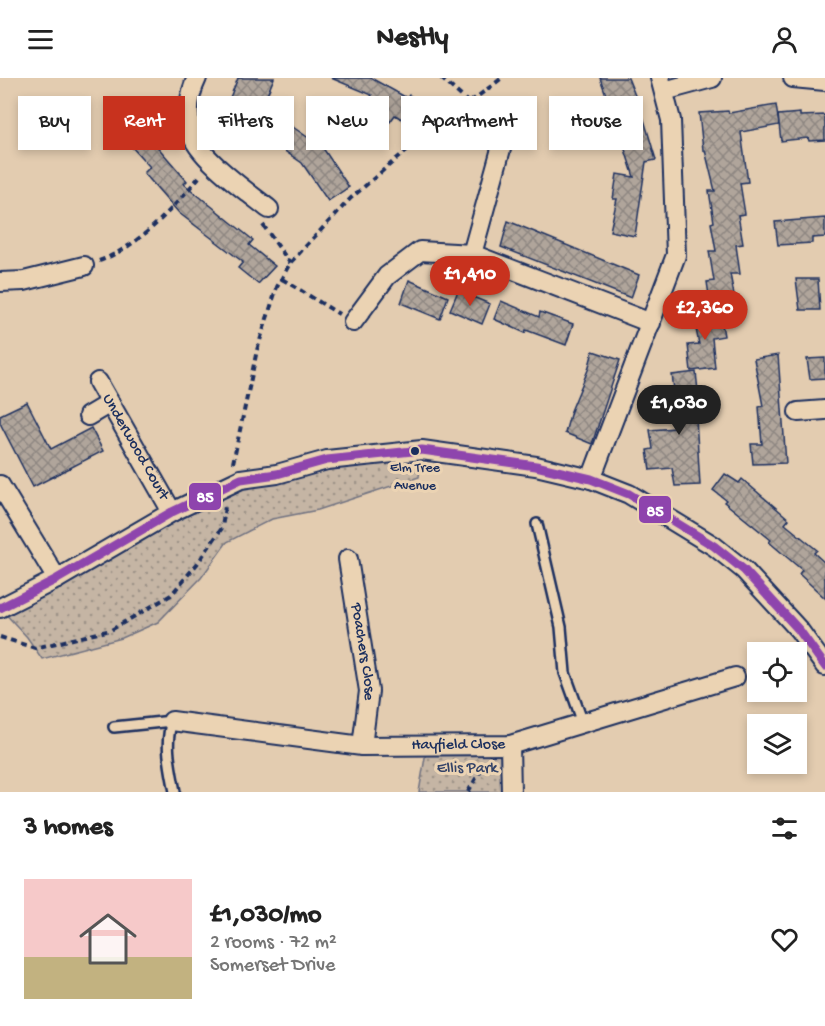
<!DOCTYPE html>
<html lang="en">
<head>
<meta charset="utf-8">
<style>
  :root { --surface:#fff; --page:#f6f6f6; --text:#222; --muted:#767676; --line:#e0e0e0; --accent:#c8321e }
  body { margin:0; font-family:"Gochi Hand",sans-serif; background:var(--page); color:var(--text); height:100vh; display:flex; flex-direction:column; font-size:22px; white-space:nowrap }
  * { box-sizing:border-box; margin:0 }
  p { font-size:20px; color:var(--muted) }
  .icon { flex:none; width:33px; height:33px; fill:none; stroke:currentColor; stroke-width:2; stroke-linecap:round; stroke-linejoin:round }
  .map { position:relative; height:714px; overflow:hidden }
  .side { display:flex; flex-direction:column; background:var(--surface); flex:1 }
  .side>* { flex:none }
  .top-card { position:absolute; left:18px; top:18px; width:789px; height:54px; display:flex; gap:12px }
  .tools { position:absolute; left:747px; top:564px; display:grid; gap:12px }
  .tools a { display:grid; place-items:center; width:60px; height:60px; border-radius:0px; background:var(--surface); box-shadow:0 3px 9px #0003; font-size:30px }
  .price { position:absolute; translate:-50% -51px; padding:0 14px; border-radius:21px; background:var(--accent); color:#fff; font-size:20px; line-height:39px; filter:drop-shadow(0 2px 3px #0008) }
  .price::after { content:''; position:absolute; left:50%; top:36px; width:18px; height:14px; margin-left:-9px; background:inherit; clip-path:polygon(0 0,100% 0,50% 100%) }
  .price.active { background:#222; color:#fff }
  ul { padding:0; list-style:none }
  li { display:flex; align-items:center; gap:18px; height:150px; padding:0 24px }
  li+li { border-top:2px solid var(--line) }
  li span { display:grid; place-items:center; flex:none; width:168px; height:120px; border-radius:0px; color:#555 }
  li>.icon { margin-inline-start:auto }
  span .icon { width:72px; height:72px; fill:#fffc; stroke-width:1 }
  li b { font-size:26px }
  h2 { display:flex; justify-content:space-between; align-items:center; height:72px; padding:0 24px; font-size:26px }
  .chip { padding:0 21px; border-radius:0px; background:var(--surface); box-shadow:0 3px 9px #0003; font-size:21px; line-height:54px }
  .chip.active { background:var(--accent); color:#fff }
  header { display:flex; justify-content:space-between; align-items:center; height:78px; padding:0 24px; background:var(--surface); font-size:27px; font-weight:700 }
  .map>svg:first-child { display:block }
  .grass { fill:url(#grass-dots); stroke:#707281; stroke-width:1.5 }
  .building { fill:url(#building-cross-hatch); stroke:#1b2f5e; stroke-width:1.5 }
  .lines { fill:none; stroke-linecap:round; stroke-linejoin:round }
  .lane-casing { stroke:#1b2f5e; stroke-width:14 }
  .street-casing { stroke:#1b2f5e; stroke-width:22 }
  .path { stroke:#1b2f5e; stroke-width:4; stroke-dasharray:6 4.5; stroke-linecap:butt }
  .lane { stroke:#ebd3b3; stroke-width:9 }
  .street { stroke:#ebd3b3; stroke-width:18 }
  .bus-1-casing { stroke:#ebd3b3; stroke-width:14 }
  .bus-1 { stroke:#8e44ad; stroke-width:9 }
  .bus-dot { fill:#1b2f5e; stroke:#ebd3b3; stroke-width:2 }
  .labels { text-anchor:middle; dominant-baseline:central; stroke-width:6; stroke-linejoin:round; paint-order:stroke }
  .bus-label { font-size:14px; fill:#1b2f5e; stroke:#ebd3b3 }
  .street-label { font-size:16px; fill:#1b2f5e; stroke:#ebd3b3 }
  .park-label { font-size:16px; fill:#344368; stroke:#ebd3b3 }
  .line-badge { stroke:#ebd3b3; stroke-width:2 }
  .badge-label { font-size:16px; text-anchor:middle; font-weight:bold; fill:#fff }
</style>
</head>
<body>
<header><svg class="icon" aria-label="menu" viewBox="0 0 24 24"><path d="M4 6h16M4 12h16M4 18h16"/></svg>Nestly<svg class="icon" aria-label="person" viewBox="0 0 24 24"><circle cx="12" cy="8" r="4"/><path d="M4 21q1-7 8-7t8 7"/></svg></header>
<div class="map">
<svg width="825" height="714" viewBox="0 0 825 714">
  <defs>
    <pattern id="grass-dots" width="8" height="8" patternUnits="userSpaceOnUse" patternTransform="scale(1.5)"><rect width="8" height="8" fill="#c5b5a4"/><path d="M2 2h.1M6 6h.1" fill="none" stroke="#9f9489" stroke-width="1.8" stroke-linecap="round"/></pattern>
    <pattern id="building-cross-hatch" width="8" height="8" patternUnits="userSpaceOnUse" patternTransform="scale(1.5)"><rect width="8" height="8" fill="#b0a59b"/><path d="M0 0l8 8M0 8l8-8" fill="none" stroke="#8e8782"/></pattern>
  </defs>
  <rect width="100%" height="100%" fill="#e3ccb0"/>
  <filter id="ink" filterUnits="userSpaceOnUse"><feTurbulence type="fractalNoise" baseFrequency=".0167" numOctaves="2"/><feDisplacementMap in="SourceGraphic" scale="12" xChannelSelector="R" yChannelSelector="G"/><feConvolveMatrix kernelMatrix="1 2 1 2 8 2 1 2 1" color-interpolation-filters="sRGB"/></filter>
  <g filter="url(#ink)">
    <g class="grass">
      <path d="M422 372 419 399 318 432 272 441 227 464 201 500 158 544 122 560 42 581 27 559 0 530 229 406Z"/>
      <path d="M510 667 511 714H419L427 668Z"/>
    </g>
    <g class="building">
      <path d="M238 0H274L245 70 215 56Z"/>
      <path d="M331 0H371L407 20 409 17 428 29 415 49 395 37 390 44 365 29 372 17Z"/>
      <path d="M600 0H628L642 35 656 82 646 84 635 158 610 153 617 121H613L617 96 634 99 619 53Z"/>
      <path d="M776 27 779 47 741 54 748 104 740 105 745 136 738 137 743 166 736 167 740 196H730L736 227 711 230 707 204 714 203 709 173H716L711 145 714 144 709 113H715L705 72H703L699 35 728 33 729 35Z"/>
      <path d="M800 35V38L825 37V62L809 63 808 60 781 63 778 37Z"/>
      <path d="M136 44 187 103 184 106 253 162 249 167 275 188 258 206 238 190 243 184 179 135 144 95 150 89 121 57Z"/>
      <path d="M290 47 323 70 349 109 328 123 302 85 276 67Z"/>
      <path d="M825 140V159L812 160V165L778 167 775 144Z"/>
      <path d="M508 143 639 197 631 220 501 169Z"/>
      <path d="M796 201H818L820 232H800Z"/>
      <path d="M409 202 448 219 440 241 401 225Z"/>
      <path d="M458 213 490 226 482 246 450 232Z"/>
      <path d="M501 223 539 239 540 234 573 246 566 267 526 252 525 255 494 241Z"/>
      <path d="M720 234 724 258 712 260 715 290 691 293 688 267 699 266 693 236Z"/>
      <path d="M593 273 620 282 592 366 565 355 571 333 588 292Z"/>
      <path d="M778 277 786 385 753 386 751 366H762L759 329 763 328 754 281Z"/>
      <path d="M825 280V300L810 301 807 281Z"/>
      <path d="M696 294 699 323H695L700 407 675 408 672 390 650 392 647 372 653 371 650 352 675 350 673 334 677 333 672 297Z"/>
      <path d="M27 324 51 371 91 350 103 373 33 409 0 345V337Z"/>
      <path d="M725 396 739 405 742 401 789 441 785 446 817 472 814 475 825 485V520L799 496 802 492 769 464 771 462 724 424 726 422 713 412Z"/>
    </g>
    <g class="lines">
      <g class="lane-casing">
        <g id="lane">
          <path d="M537 446 561 549 565 595 583 645"/>
          <path d="M114 649 172 643C164 666 171 691 175 714"/>
        </g>
      </g>
      <g class="street-casing">
        <g id="street">
          <path d="M197 0C189 16 187 36 191 54 196 78 249 115 269 131"/>
          <path d="M793 0 825 3"/>
          <path d="M664 13 712 0"/>
          <path d="M472 176 504 60"/>
          <path d="M0 204 24 203 84 188"/>
          <path d="M353 244 387 198 420 173 472 176 651 245"/>
          <path id="s1" d="M98 304 172 434"/>
          <path d="M798 334 825 332"/>
          <path d="M88 338 110 325"/>
          <path d="M591 401 676 177 671 42 660 0"/>
          <path d="M0 407 57 501"/>
          <path id="s2" d="M348 481 369 613 362 668"/>
          <path d="M0 530 57 501 172 434 241 401 277 396 327 382 422 372 536 388 591 401 629 416 714 468 744 492 799 552 825 588"/>
          <path id="s3" d="M172 643 362 668 510 667 735 599"/>
          <path d="M510 667 511 714"/>
        </g>
      </g>
      <g class="path">
        <path d="M441 0 469 25 480 46 488 51"/>
        <path d="M263 147 290 185"/>
        <path d="M99 183C140 168 172 131 200 98"/>
        <path d="M282 201 339 236"/>
        <path d="M233 385 257 272 277 209 290 185 351 120 408 71 502 0"/>
        <path d="M0 559 35 570 111 552 171 517 197 486 222 450 225 428"/>
        <path d="M468 714 485 685"/>
      </g>
      <use href="#lane" class="lane"/>
      <use href="#street" class="street"/>
      <g class="bus-1-casing">
        <path id="bus-1" d="M0 530 57 501 172 434 241 401 277 396 327 382 422 372 536 388 591 401 629 416 714 468 744 492 799 552 825 588"/>
      </g>
      <use href="#bus-1" class="bus-1"/>
    </g>
  </g>
  <circle class="bus-dot" cx="415" cy="373" r="5"/>
  <g class="labels">
    <g class="bus-label">
      <text x="415" y="390">Elm Tree<tspan x="415" dy="18">Avenue</tspan></text>
    </g>
    <g class="street-label">
      <text stroke="none"><textPath href="#s1" startOffset="75">Underwood Court</textPath></text>
      <text stroke="none"><textPath href="#s2" startOffset="94">Poachers Close</textPath></text>
      <text stroke="none"><textPath href="#s3" startOffset="288">Hayfield Close</textPath></text>
    </g>
    <g class="park-label">
      <text x="467" y="691">Ellis Park</text>
    </g>
  </g>
  <g class="line-badge">
    <rect x="188" y="404" width="34" height="29" rx="6" fill="#8e44ad"/>
    <rect x="638" y="417" width="34" height="29" rx="6" fill="#8e44ad"/>
  </g>
  <g class="badge-label">
    <text x="205" y="424">85</text>
    <text x="655" y="438">85</text>
  </g>
</svg>
<div class="tools">
<a><svg class="icon" aria-label="locate" viewBox="0 0 24 24"><circle cx="12" cy="12" r="6"/><path d="M12 2v4M12 18v4M2 12h4M18 12h4"/></svg></a>
<a><svg class="icon" aria-label="layers" viewBox="0 0 24 24"><path d="M12 4l9 5-9 5-9-5zM3 14l9 5 9-5"/></svg></a>
</div>
<b class="price" style="left:470px;top:229px">£1,410</b>
<b class="price" style="left:705px;top:263px">£2,360</b>
<b class="price active" style="left:679px;top:358px">£1,030</b>
<div class="top-card">
<a class="chip">Buy</a>
<a class="chip active">Rent</a>
<a class="chip">Filters</a>
<a class="chip">New</a>
<a class="chip">Apartment</a>
<a class="chip">House</a>
</div>
</div>
<section class="side">
<h2>3 homes<svg class="icon" aria-label="filters" viewBox="0 0 24 24"><path d="M4 7h16M4 17h16"/><circle cx="9" cy="7" r="2"/><circle cx="15" cy="17" r="2"/></svg></h2>
<ul>
<li><span style="background:linear-gradient(#f6c9c9 65%,#c2b280 0)"><svg class="icon" aria-label="home" viewBox="0 0 24 24"><path d="M3 11l9-7 9 7M6 9v11h12V9"/></svg></span><div><b>£1,030/mo</b><p>2 rooms · 72 m²</p><p>Somerset Drive</p></div><svg class="icon" aria-label="heart" viewBox="0 0 24 24"><path d="M12 20l-8-8c-3-5 5-10 8-4 3-6 11-1 8 4z"/></svg></li>
</ul>
</section>
</body>
</html>
